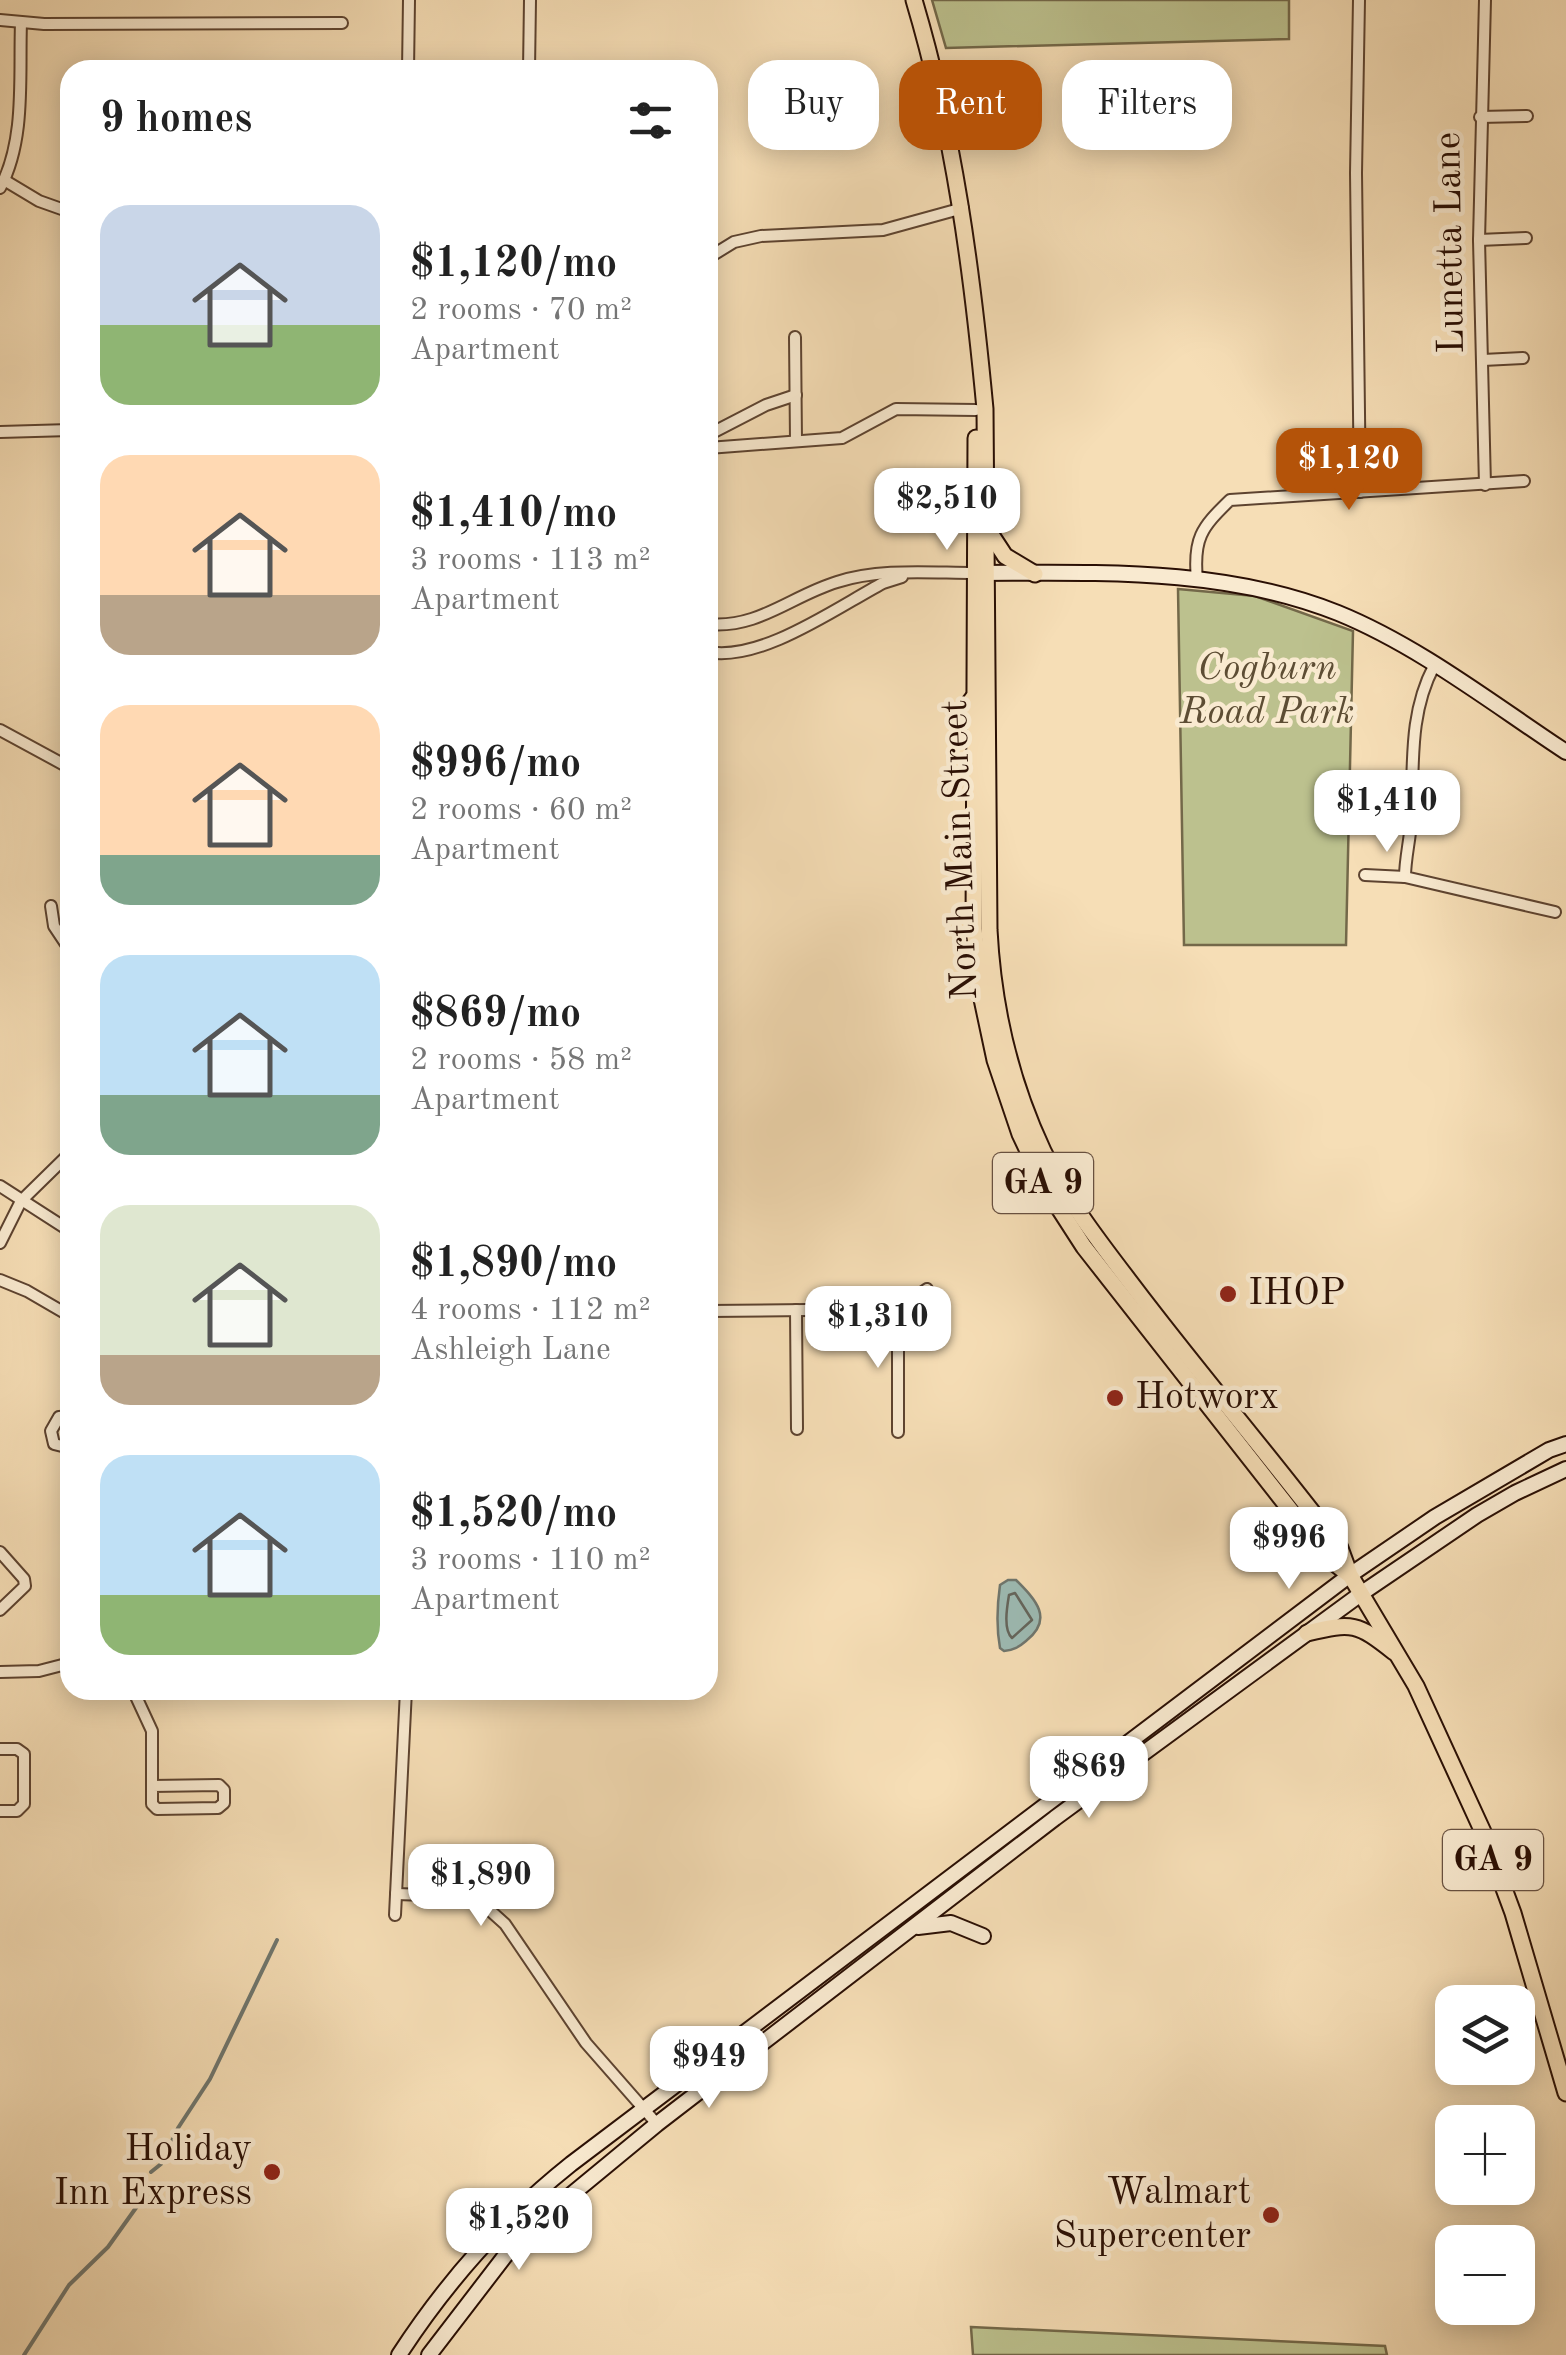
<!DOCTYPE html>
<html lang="en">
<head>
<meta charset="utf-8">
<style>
  :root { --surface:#fff; --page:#f6f6f6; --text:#222; --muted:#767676; --accent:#b45309 }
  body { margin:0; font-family:"Old Standard TT",serif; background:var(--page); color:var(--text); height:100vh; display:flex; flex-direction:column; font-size:38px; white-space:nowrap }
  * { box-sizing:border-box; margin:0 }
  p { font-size:32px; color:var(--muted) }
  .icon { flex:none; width:55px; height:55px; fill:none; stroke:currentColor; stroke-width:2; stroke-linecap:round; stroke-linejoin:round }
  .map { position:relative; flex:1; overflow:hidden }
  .details { position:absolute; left:60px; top:60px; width:658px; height:1640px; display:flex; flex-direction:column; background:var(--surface); border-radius:30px; box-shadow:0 5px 25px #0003 }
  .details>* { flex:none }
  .top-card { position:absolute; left:748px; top:60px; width:668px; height:90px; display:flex; gap:20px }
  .fabs { position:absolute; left:1435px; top:1985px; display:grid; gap:20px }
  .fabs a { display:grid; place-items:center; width:100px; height:100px; border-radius:20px; background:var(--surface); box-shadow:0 5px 25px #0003; font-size:50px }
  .price { position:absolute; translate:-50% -85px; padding:0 22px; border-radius:20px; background:#fff; color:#222; font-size:32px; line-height:65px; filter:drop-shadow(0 2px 5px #0008) }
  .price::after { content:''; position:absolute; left:50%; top:60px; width:30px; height:22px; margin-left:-15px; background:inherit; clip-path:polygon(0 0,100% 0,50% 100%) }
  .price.selected { background:var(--accent); color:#fff }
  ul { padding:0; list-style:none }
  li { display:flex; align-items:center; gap:30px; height:250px; padding:0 40px }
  li span { display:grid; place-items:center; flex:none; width:280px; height:200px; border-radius:30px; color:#555 }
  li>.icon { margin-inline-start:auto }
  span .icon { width:120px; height:120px; fill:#fffc; stroke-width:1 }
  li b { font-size:42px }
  h2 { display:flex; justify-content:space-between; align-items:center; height:120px; padding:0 40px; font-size:42px }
  .tag { padding:0 35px; border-radius:30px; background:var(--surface); box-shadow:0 5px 25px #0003; font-size:35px; line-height:90px }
  .tag.selected { background:var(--accent); color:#fff }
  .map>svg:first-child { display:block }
  .green { fill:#bcc18e; stroke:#736849; stroke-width:2.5 }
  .water { fill:#9dbbb4; stroke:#6f766e; stroke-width:2.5 }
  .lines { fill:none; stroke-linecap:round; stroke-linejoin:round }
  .shore { stroke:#64655c; stroke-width:2.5 }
  .stream { stroke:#6f766e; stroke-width:4 }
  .street-casing { stroke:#5d4330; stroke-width:14 }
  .secondary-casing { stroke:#2a0f04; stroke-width:18 }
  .primary-casing { stroke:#2a0f04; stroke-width:19 }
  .street { stroke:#f9ead0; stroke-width:10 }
  .secondary { stroke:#f9ead0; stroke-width:14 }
  .primary { stroke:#f6deb6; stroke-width:15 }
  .poi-dot { fill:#8f2418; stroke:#f9ead0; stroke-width:4 }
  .labels { text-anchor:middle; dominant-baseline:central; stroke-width:9; stroke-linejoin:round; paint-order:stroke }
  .shield { fill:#f9ead0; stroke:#685141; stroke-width:2.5 }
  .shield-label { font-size:35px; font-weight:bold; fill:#2a0f04 }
  .street-label { font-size:38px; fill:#2a0f04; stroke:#f9ead0 }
  .park-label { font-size:38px; font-style:italic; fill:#5d4d34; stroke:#f9ead0 }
  .poi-label { font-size:38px; fill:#2a0f04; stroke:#f9ead0; text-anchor:start }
</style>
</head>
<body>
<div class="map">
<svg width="1566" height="2355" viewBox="0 0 1566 2355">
  <rect width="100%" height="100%" fill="#f6deb6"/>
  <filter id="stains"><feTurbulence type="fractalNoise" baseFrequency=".002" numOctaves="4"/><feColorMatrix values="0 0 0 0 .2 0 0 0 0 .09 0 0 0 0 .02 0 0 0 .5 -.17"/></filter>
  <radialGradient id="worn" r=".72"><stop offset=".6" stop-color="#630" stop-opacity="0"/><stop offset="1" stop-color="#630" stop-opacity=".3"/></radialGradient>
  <g class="green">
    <path d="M932 0H1289V39L946 48Z"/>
    <path d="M1178 589 1255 596 1353 631 1346 945H1184Z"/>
    <path d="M971 2327 1385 2346 1387 2355H973Z"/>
  </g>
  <path class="water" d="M1008 1580H1016C1036 1600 1054 1619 1026 1641 1019 1647 1014 1650 1004 1651L1000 1648C996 1626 997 1606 1000 1585Z"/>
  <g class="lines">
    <path class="shore" d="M1015 1593 1032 1620 1012 1638C1003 1630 1007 1607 1009 1595Z"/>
    <g class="stream">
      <path d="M151 2172 161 2164 178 2128 210 2079 277 1940"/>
      <path d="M24 2355 69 2285 108 2247 138 2205 137 2200"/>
    </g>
    <g class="street-casing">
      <g id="street">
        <path d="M1359 0 1356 173 1360 492"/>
        <path d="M1485 0 1479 240 1485 485"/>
        <path d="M0 20 44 24 342 23"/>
        <path d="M408 70 409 0"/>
        <path d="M529 70 530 0"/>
        <path d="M1480 117 1527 116"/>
        <path d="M4 180 39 201 70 212"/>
        <path d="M0 188C26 140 19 76 21 23"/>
        <path d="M1479 240 1526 238"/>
        <path d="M708 258 734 242 761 236 883 230 963 208"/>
        <path d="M795 337 796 441"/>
        <path d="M1483 360 1523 358"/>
        <path d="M0 432 70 430"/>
        <path d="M708 435 766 405 796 395"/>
        <path d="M708 448 842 438 896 409 976 410"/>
        <path d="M1197 580C1193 539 1201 528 1230 500L1524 481"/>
        <path d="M708 624C758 629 791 596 837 582 880 568 930 573 975 573"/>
        <path d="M708 652C761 662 836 608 883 583L902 577"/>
        <path d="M1434 666C1408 715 1414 768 1411 822 1410 840 1405 859 1405 877L1555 912"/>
        <path d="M0 730 70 768"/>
        <path d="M1365 875 1405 877"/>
        <path d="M51 906 54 926 70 950"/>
        <path d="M0 1186 70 1231"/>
        <path d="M0 1243 21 1201 70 1153"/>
        <path d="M0 1280 27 1291 70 1316"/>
        <path d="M898 1309V1432"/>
        <path d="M796 1310 797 1429"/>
        <path d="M708 1311 898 1309 927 1289"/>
        <path d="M70 1416 59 1417 51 1431 54 1444 70 1448"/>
        <path d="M0 1552 24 1579 25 1586 0 1610"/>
        <path d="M0 1672 39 1671 70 1663"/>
        <path d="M133 1690 152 1731V1786"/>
        <path d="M0 1749H17L24 1754V1804L17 1811H0"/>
        <path d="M219 1785 224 1790V1803L218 1808 157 1809 152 1804V1786Z"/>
        <path d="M396 1894 459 1896 485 1906 505 1924 586 2043 657 2124"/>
        <path d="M395 1915 406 1690"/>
      </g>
    </g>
    <g class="secondary-casing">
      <g id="secondary">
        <path d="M975 573C1096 573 1224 567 1338 613 1419 646 1493 704 1566 752"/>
        <path d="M918 1927 951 1923 983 1936"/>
        <path d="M399 2355C447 2281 502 2219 571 2164L1350 1575 1435 1517 1549 1450 1566 1444"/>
        <path d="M429 2355 505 2256 537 2223 657 2124 1055 1818 1362 1593 1477 1515 1515 1493 1566 1469"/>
      </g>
    </g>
    <g class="primary-casing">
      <g id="primary">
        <path d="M914 0C954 134 972 270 985 409L989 930C993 1006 1011 1083 1043 1151 1070 1207 1109 1254 1146 1303 1209 1385 1277 1465 1340 1548L1350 1575 1416 1686 1483 1832 1513 1913 1566 2093"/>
        <path d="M976 438 974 929 982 999 995 1060 1020 1134 1044 1185 1084 1247 1328 1558 1347 1573"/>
        <path d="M988 530 1005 556 1035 574"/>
        <path d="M956 720 973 698"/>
        <path d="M1307 1633C1353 1622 1357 1623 1394 1652"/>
      </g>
    </g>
    <use href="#street" class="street"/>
    <use href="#secondary" class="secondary"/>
    <use href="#primary" class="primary"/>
  </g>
  <g class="poi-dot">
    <circle cx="1228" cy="1294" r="10"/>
    <circle cx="1115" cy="1398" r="10"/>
    <circle cx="272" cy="2172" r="10"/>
    <circle cx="1271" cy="2215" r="10"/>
  </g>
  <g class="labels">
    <g class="shield">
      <rect x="993" y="1153" width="100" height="60" rx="8"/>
      <rect x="1443" y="1830" width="100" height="60" rx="8"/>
    </g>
    <g class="shield-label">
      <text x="1043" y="1183">GA 9</text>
      <text x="1493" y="1860">GA 9</text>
    </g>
    <g class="street-label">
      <text transform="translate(1451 243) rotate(-91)">Lunetta Lane</text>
      <text transform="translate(961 850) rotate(-92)">North Main Street</text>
    </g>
    <g class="park-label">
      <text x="1267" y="669">Cogburn<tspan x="1267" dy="44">Road Park</tspan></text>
    </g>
    <g class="poi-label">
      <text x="1248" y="1294">IHOP</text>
      <text x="1135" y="1398">Hotworx</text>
      <text x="252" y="2150" text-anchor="end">Holiday<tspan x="252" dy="44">Inn Express</tspan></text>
      <text x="1251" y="2193" text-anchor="end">Walmart<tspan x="1251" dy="44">Supercenter</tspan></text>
    </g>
  </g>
  <rect width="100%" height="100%" filter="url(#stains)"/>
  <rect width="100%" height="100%" fill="url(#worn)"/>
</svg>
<div class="fabs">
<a><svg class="icon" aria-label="layers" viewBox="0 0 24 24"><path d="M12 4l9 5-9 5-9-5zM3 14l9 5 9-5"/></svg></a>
<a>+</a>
<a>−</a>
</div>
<b class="price selected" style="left:1349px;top:513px">$1,120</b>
<b class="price" style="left:947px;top:553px">$2,510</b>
<b class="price" style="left:1387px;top:855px">$1,410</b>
<b class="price" style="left:878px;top:1371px">$1,310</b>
<b class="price" style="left:1289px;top:1592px">$996</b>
<b class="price" style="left:1089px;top:1821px">$869</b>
<b class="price" style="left:481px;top:1929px">$1,890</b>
<b class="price" style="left:709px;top:2111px">$949</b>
<b class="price" style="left:519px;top:2273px">$1,520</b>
<div class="top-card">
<a class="tag">Buy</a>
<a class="tag selected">Rent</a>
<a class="tag">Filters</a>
</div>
<section class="details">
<h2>9 homes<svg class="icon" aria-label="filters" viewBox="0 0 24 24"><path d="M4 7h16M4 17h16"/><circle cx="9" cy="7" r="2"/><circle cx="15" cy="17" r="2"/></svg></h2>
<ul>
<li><span style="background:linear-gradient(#c9d6e8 60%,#8fb573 0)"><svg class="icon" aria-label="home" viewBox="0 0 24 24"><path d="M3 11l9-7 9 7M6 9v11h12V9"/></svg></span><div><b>$1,120/mo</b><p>2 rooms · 70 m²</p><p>Apartment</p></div></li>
<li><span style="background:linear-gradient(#ffd9b3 70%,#b9a48a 0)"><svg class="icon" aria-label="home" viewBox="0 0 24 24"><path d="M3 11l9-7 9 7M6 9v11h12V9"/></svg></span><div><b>$1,410/mo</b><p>3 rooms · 113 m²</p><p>Apartment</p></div></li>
<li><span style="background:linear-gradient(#ffd9b3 75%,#7fa58c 0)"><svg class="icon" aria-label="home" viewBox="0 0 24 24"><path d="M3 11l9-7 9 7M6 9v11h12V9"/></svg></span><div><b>$996/mo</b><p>2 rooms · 60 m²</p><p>Apartment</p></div></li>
<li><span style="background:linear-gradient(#bfe0f5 70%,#7fa58c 0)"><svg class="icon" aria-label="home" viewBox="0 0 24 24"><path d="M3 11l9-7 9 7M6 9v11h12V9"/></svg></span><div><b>$869/mo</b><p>2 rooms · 58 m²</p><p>Apartment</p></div></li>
<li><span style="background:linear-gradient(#dfe7d0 75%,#b9a48a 0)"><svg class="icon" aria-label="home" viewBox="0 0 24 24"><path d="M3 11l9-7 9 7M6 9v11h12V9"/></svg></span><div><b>$1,890/mo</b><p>4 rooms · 112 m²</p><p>Ashleigh Lane</p></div></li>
<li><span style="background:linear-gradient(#bfe0f5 70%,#8fb573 0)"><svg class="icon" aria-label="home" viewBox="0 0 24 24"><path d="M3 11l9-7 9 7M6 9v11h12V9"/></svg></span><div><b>$1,520/mo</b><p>3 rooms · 110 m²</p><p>Apartment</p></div></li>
</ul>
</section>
</div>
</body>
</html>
